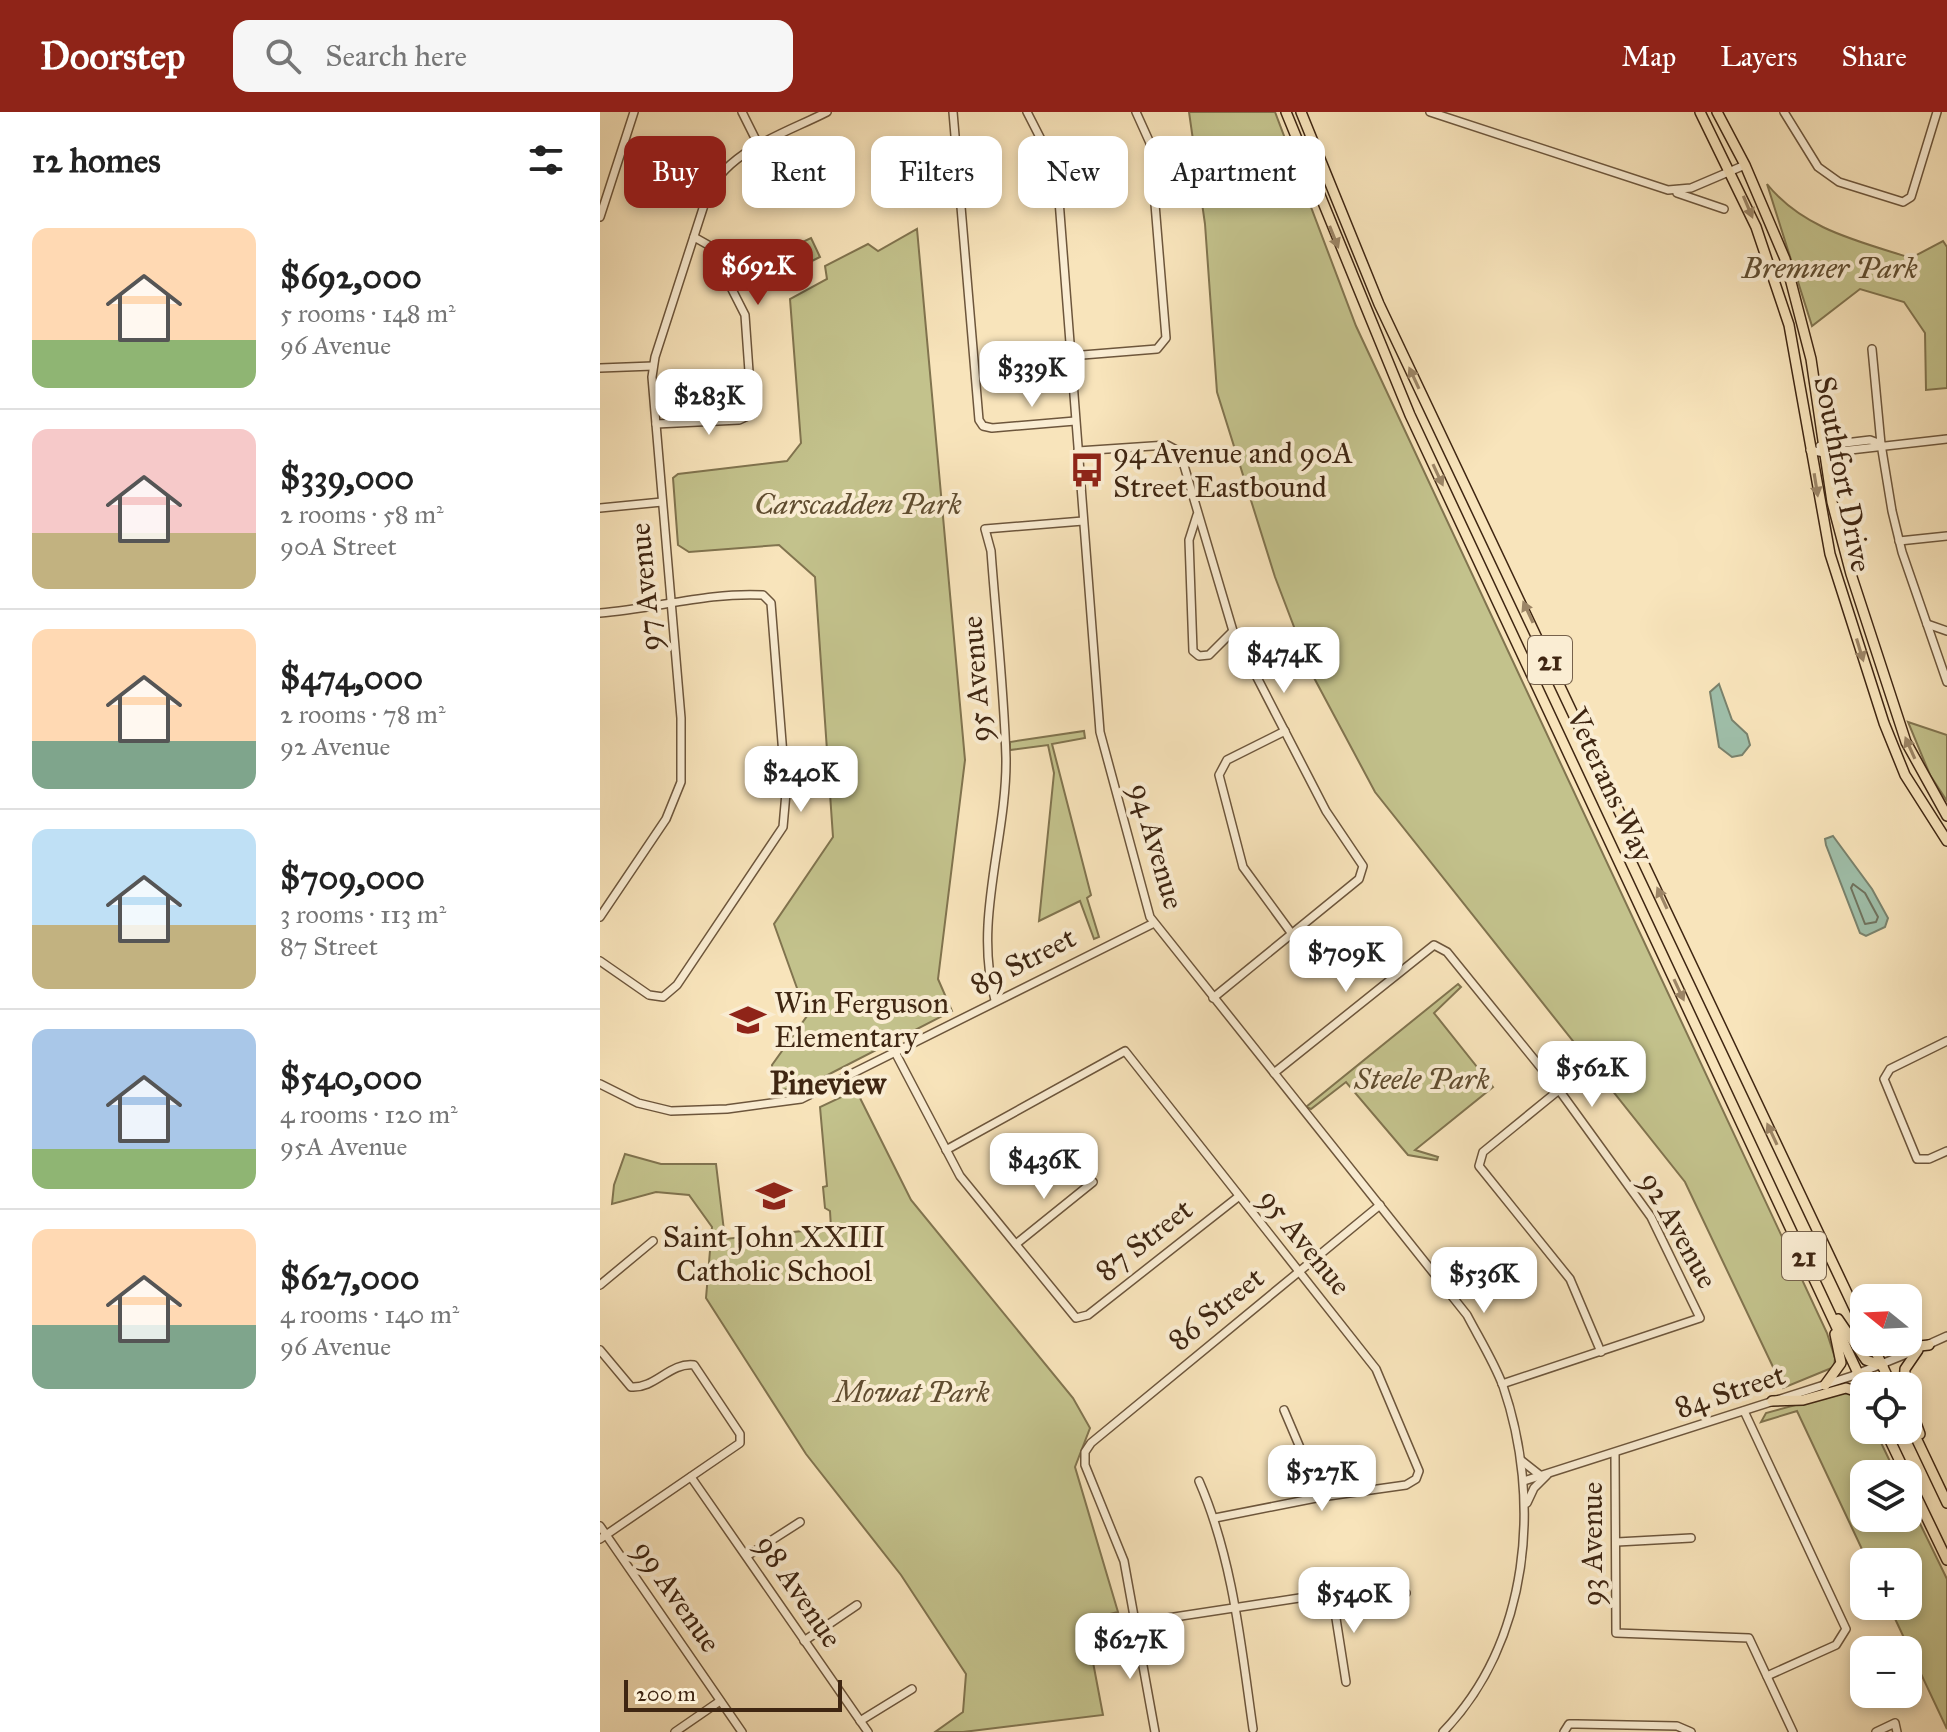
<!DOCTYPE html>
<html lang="en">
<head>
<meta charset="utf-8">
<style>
  :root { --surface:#fff; --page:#f6f6f6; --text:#222; --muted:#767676; --line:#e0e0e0; --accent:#8f2418 }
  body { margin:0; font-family:"IM FELL Great Primer",serif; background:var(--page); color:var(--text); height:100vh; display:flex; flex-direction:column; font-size:30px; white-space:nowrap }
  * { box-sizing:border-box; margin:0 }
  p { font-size:26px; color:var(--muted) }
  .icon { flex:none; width:44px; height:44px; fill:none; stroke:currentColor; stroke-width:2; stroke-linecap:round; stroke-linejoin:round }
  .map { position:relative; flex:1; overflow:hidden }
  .panel { display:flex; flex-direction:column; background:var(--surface); width:600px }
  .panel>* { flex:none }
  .hud { position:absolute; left:24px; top:24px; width:760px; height:72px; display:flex; gap:16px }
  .needle { width:52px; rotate:288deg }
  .buttons { position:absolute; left:1250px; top:1172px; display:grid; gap:16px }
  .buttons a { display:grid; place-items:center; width:72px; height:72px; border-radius:16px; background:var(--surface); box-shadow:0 4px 12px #0003; font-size:40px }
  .scale { position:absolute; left:24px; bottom:20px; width:218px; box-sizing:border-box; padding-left:8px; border:4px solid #3f2612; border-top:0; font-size:22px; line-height:28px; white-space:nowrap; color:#3f2612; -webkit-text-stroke:6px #faedd3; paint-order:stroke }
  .price { position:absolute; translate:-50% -68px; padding:0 18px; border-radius:16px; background:#fff; color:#222; font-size:26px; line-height:52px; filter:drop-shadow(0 2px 4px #0008) }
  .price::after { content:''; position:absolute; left:50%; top:48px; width:24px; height:18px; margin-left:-12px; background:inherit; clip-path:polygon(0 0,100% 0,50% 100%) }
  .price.active { background:var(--accent); color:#fff }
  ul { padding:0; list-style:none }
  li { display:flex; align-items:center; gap:24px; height:200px; padding:0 32px }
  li+li { border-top:2px solid var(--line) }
  li span { display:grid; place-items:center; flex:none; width:224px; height:160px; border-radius:16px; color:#555 }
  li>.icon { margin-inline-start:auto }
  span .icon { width:96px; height:96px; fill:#fffc; stroke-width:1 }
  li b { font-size:34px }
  h2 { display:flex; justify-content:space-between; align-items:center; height:96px; padding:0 32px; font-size:34px }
  .tag { padding:0 28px; border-radius:16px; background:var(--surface); box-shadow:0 4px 12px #0003; font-size:28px; line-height:72px }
  .tag.active { background:var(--accent); color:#fff }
  header { display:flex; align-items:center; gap:48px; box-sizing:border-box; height:112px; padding:0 40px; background:var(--accent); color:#fff }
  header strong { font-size:38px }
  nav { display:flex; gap:44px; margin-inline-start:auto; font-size:28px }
  .search { width:560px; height:72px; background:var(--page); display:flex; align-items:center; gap:20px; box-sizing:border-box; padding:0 28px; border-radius:16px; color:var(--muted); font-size:30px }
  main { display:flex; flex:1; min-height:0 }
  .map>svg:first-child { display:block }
  .green { fill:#c3c28c; stroke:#81744f; stroke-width:2 }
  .water { fill:#9fbfaa; stroke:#79826d; stroke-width:2 }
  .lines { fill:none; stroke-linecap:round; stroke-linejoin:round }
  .shore { stroke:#6f725e; stroke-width:2 }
  .minor-casing { stroke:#6d563c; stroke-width:10 }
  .major-casing { stroke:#3f2612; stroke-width:12 }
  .minor { stroke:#faedd3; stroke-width:7 }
  .major { stroke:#f8e4bb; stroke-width:9 }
  .oneway { fill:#9c8566 }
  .labels { text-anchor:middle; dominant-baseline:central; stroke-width:8; stroke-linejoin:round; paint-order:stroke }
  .shield { fill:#faedd3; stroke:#77624c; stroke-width:2 }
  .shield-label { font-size:28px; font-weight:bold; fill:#3f2612 }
  .park-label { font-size:30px; font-style:italic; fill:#604d30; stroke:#faedd3 }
  .poi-label { font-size:30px; fill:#3f2612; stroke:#faedd3; text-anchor:start }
  .street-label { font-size:30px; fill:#3f2612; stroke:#faedd3 }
  .neighbourhood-label { font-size:32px; font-weight:bold; fill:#3f2612; stroke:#faedd3 }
</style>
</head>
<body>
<header>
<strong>Doorstep</strong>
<div class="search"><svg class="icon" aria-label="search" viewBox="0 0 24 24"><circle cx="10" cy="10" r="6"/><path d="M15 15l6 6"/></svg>Search here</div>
<nav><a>Map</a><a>Layers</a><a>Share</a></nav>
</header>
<main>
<section class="panel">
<h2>12 homes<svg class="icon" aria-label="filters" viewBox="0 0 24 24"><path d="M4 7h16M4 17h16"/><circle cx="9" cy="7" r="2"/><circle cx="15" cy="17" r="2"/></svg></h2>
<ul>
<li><span style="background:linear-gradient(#ffd9b3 70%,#8fb573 0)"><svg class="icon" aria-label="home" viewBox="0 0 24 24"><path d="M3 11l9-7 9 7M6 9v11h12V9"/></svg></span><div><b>$692,000</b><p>5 rooms · 148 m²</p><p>96 Avenue</p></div></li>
<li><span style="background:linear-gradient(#f6c9c9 65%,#c2b280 0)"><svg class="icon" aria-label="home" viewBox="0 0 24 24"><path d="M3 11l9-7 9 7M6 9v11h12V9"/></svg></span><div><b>$339,000</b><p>2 rooms · 58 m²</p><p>90A Street</p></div></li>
<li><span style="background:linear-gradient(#ffd9b3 70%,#7fa58c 0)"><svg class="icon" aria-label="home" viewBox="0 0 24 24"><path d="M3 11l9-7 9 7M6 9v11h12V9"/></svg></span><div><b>$474,000</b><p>2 rooms · 78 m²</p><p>92 Avenue</p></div></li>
<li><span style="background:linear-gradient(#bfe0f5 60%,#c2b280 0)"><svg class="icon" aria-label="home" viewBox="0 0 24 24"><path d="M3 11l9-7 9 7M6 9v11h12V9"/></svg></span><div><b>$709,000</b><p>3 rooms · 113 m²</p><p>87 Street</p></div></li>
<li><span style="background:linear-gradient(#a9c7e8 75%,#8fb573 0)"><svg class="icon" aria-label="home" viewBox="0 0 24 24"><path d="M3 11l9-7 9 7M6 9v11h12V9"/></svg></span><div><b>$540,000</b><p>4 rooms · 120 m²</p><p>95A Avenue</p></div></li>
<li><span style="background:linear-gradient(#ffd9b3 60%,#7fa58c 0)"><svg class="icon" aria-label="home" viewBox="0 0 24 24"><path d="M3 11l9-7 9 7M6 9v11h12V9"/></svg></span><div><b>$627,000</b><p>4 rooms · 140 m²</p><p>96 Avenue</p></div></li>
</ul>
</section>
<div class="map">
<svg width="1347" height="1620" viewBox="0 0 1347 1620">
  <rect width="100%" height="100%" fill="#f8e4bb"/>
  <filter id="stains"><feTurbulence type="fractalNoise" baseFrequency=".0025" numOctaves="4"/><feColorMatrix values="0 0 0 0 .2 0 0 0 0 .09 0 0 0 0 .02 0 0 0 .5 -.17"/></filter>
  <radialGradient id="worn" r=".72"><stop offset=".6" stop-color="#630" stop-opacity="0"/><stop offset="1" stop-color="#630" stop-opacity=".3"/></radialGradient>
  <g class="green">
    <path d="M589 0H675L756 214 1227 1221 1235 1246 1234 1255 1183 1276 1085 1070 775 680 712 562 675 465 617 280 605 112Z"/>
    <path d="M1167 72C1203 117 1258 129 1311 146L1343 129 1347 135V276L1326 278 1325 221 1304 190 1260 177 1212 214Z"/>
    <path d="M317 117 365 648 338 867 352 899 214 970 175 980 172 953 207 904 174 812 233 725 215 465 179 433 89 440 78 433 73 366 78 362 187 349 201 331 190 187 227 167 225 154 268 132 278 139Z"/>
    <path d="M211 126 220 145 192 159 183 139Z"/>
    <path d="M1308 610 1347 623V689L1330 663Z"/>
    <path d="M484 619 485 626 452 632 491 783 487 786 499 825 494 827 480 789 439 809 454 661 448 633 410 638V630Z"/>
    <path d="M858 872 861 875 834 901 893 975 815 1038 838 1045 837 1048 808 1043 746 970 711 997 706 995Z"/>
    <path d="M256 978 311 1088 473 1286 490 1316 475 1355 518 1500 485 1508 503 1603 363 1620H335L363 1600 366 1562 301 1463 206 1342 106 1186 112 1115 89 1083 56 1080 12 1092 14 1073 25 1042 61 1052H116L125 1127 231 1116 230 1099 225 1096 223 1075 227 1074 220 995Z"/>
    <path d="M1248 1279C1265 1288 1264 1300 1264 1318H1275L1296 1362H1264V1406H1308V1387L1347 1467V1617L1289 1494H1308V1450H1268L1197 1299 1161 1310 1166 1301Z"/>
  </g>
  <g class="water">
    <path d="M1119 572 1132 608 1147 622 1150 633 1142 643 1132 645 1119 635 1110 580Z"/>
    <path d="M1233 724 1272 777 1288 806 1285 815 1266 824 1260 821 1226 733 1225 727Z"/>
  </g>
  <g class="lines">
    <path class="shore" d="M1253 772 1265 781 1278 805 1276 810 1265 812 1251 776Z"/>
    <g class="minor-casing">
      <g id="minor">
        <path d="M142 0 159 34"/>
        <path d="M353 0 379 308 383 314 392 316 475 309"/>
        <path d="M427 0 450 45 458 75 500 620 550 805 867 1203C879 1226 894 1250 903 1274 942 1388 930 1530 843 1620"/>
        <path d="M830 0 1068 78 1091 76 1145 53"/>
        <path d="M1184 0 1218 55 1239 70 1303 90 1311 85 1337 0"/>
        <path d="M1077 81 1124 97"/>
        <path d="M0 105 34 0"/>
        <path d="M1272 237 1281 332 1292 399 1302 440 1347 570"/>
        <path d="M470 244 557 237 566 226 550 31 536 0"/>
        <path d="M0 256 53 254"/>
        <path d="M56 312 139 308 152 302 145 203 110 134 94 125"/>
        <path d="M1220 334 1270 328 1281 332"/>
        <path d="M1210 338 1224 341 1347 327"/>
        <path d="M478 339 567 333 580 340 633 519 726 699 763 754 759 767 613 886"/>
        <path d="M0 396 62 390"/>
        <path d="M597 403 589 428 593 539 599 544 609 543 633 519"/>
        <path d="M1299 429 1347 424"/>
        <path d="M0 501C54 497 108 480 163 483L171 491 186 681 183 715 77 873 63 885 49 883 0 849"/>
        <path d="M1327 512 1347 519"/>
        <path d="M685 619 627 648 619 663 643 755 692 822"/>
        <path d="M0 805 66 707 81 670V606L52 265 55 245 106 87C124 39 184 22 227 0"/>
        <path d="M395 888C373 809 407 726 406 646 404 577 396 508 391 439L385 417 483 409"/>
        <path d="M1347 929 1290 957 1284 967 1317 1047H1329L1347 1039"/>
        <path d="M296 942 360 1064 476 1206 488 1203 638 1085"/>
        <path d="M674 961 834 833 847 840 959 978 1051 1105 1100 1206 902 1272"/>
        <path d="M0 972 38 991 71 999 127 997 201 987 552 812"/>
        <path d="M959 978 883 1040 879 1054 970 1167 1001 1240"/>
        <path d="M346 1038 525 939 776 1257 819 1359 816 1367 806 1373 721 1385 615 1406"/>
        <path d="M416 1132 493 1070"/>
        <path d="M0 1173 53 1129"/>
        <path d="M1327 1233 1347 1224"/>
        <path d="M0 1238 31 1275C55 1277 70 1250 94 1253L140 1322V1331L0 1427"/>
        <path d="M684 1298 721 1385"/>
        <path d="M1144 1299 1246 1517 1236 1533 1167 1564"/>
        <path d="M1015 1342 1016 1521 1149 1526 1193 1620"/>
        <path d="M922 1349 941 1364"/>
        <path d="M91 1365 268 1620"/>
        <path d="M599 1369C633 1447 641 1533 653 1617"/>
        <path d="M924 1369 1252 1264 1316 1238"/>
        <path d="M927 1391 934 1376 947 1363"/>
        <path d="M0 1414 142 1620"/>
        <path d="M1017 1430 1091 1426"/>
        <path d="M147 1444 200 1410"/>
        <path d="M732 1481 746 1570"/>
        <path d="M535 1511 732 1481H806"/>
        <path d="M204 1529 257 1493"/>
        <path d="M260 1609 312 1577"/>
        <path d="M75 1620 120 1589"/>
        <path d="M555 1620 524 1449 485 1353V1340L491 1331 780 1093"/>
        <path d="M964 1620 969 1612H977L1077 1614 1091 1620"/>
        <path d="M1276 1620 1295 1611 1297 1620"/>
      </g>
    </g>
    <g class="major-casing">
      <g id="major">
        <path d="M686 0 810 303 1264 1274"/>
        <path d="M701 0 779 192 1264 1217"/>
        <path d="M1100 0 1156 115 1189 213 1230 442 1284 611 1305 663 1347 729"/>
        <path d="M1117 0 1145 53 1185 147 1211 247 1232 390 1251 462 1306 630 1347 704"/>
        <path d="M1238 1207 1266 1248 1283 1254"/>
        <path d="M1271 1230 1292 1274"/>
        <path d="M1278 1230 1291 1237 1329 1233"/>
        <path d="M1258 1262 1270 1264 1279 1274"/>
        <path d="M1225 1273 1241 1251 1235 1222"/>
        <path d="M1304 1274 1305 1257 1318 1238"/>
        <path d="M1172 1289 1203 1288 1246 1276 1258 1280 1264 1286"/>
        <path d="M1308 1289 1320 1322"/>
        <path d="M1308 1309 1347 1391"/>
        <path d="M1285 1318 1306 1362"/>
        <path d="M1308 1367 1347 1448"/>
      </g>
    </g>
    <use href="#minor" class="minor"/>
    <use href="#major" class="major"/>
  </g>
  <defs><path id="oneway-solid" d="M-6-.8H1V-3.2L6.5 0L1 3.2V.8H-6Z" transform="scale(2)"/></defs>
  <g class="oneway">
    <use href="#oneway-solid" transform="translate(1148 95) rotate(67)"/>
    <use href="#oneway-solid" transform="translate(734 125) rotate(68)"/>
    <use href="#oneway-solid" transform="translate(814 266) rotate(-115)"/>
    <use href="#oneway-solid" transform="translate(838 363) rotate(65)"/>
    <use href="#oneway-solid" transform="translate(1216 373) rotate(81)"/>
    <use href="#oneway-solid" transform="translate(928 500) rotate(-115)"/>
    <use href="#oneway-solid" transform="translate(1260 538) rotate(73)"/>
    <use href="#oneway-solid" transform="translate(1310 636) rotate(-114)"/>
    <use href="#oneway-solid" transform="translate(1062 786) rotate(-115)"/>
    <use href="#oneway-solid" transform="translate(1079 878) rotate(65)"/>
    <use href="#oneway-solid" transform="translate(1172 1022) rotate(-115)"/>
  </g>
  <defs>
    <g id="bus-bare" transform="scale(2.76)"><path d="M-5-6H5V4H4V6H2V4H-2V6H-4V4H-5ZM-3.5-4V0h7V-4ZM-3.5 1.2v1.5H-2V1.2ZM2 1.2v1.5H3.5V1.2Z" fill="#8f2418" stroke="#faedd3" stroke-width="2.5" paint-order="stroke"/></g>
    <g id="school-bare" transform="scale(2.76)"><path d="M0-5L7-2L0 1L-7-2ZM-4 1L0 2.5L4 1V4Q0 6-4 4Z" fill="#8f2418" stroke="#faedd3" stroke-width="2.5" paint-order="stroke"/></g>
  </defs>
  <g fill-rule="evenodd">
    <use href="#bus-bare" x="487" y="358"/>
    <use href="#school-bare" x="148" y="908"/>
    <use href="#school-bare" x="174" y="1084"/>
  </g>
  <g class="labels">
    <g class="shield">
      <rect x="928" y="524" width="44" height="48" rx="6"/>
      <rect x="1182" y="1120" width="44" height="48" rx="6"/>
    </g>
    <g class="shield-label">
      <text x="950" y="548">21</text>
      <text x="1204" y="1144">21</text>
    </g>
    <g class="park-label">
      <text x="1230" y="156">Bremner Park</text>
      <text x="258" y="392">Carscadden Park</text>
      <text x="822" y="967">Steele Park</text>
      <text x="312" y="1280">Mowat Park</text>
    </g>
    <g class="poi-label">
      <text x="513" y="341">94 Avenue and 90A<tspan x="513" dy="34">Street Eastbound</tspan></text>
      <text x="174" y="891">Win Ferguson<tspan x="174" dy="34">Elementary</tspan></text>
      <text x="174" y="1125" text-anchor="middle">Saint John XXIII<tspan x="174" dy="34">Catholic School</tspan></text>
    </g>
    <g class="street-label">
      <text transform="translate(1243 362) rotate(79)">Southfort Drive</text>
      <text transform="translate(45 475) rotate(-95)">97 Avenue</text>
      <text transform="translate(376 567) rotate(-94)">95 Avenue</text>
      <text transform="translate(1010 673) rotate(65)">Veterans Way</text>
      <text transform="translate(557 734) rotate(74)">94 Avenue</text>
      <text transform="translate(423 849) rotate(-27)">89 Street</text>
      <text transform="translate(1079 1118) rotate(61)">92 Avenue</text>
      <text transform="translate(544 1128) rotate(-38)">87 Street</text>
      <text transform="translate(705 1130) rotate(51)">95 Avenue</text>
      <text transform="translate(616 1197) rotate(-39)">86 Street</text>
      <text transform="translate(1130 1279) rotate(-18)">84 Street</text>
      <text transform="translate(992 1432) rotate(-90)">93 Avenue</text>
      <text transform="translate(199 1479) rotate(56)">98 Avenue</text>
      <text transform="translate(77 1484) rotate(55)">99 Avenue</text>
    </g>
    <g class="neighbourhood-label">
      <text x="228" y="971">Pineview</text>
    </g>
  </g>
  <rect width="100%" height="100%" filter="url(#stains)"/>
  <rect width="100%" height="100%" fill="url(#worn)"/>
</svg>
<div class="buttons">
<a><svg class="needle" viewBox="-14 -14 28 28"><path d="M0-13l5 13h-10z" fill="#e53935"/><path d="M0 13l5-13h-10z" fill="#767676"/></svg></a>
<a><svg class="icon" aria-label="locate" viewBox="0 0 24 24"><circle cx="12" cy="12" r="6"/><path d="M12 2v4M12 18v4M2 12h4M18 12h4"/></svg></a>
<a><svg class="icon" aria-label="layers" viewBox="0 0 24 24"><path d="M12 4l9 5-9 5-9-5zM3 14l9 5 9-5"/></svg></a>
<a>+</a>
<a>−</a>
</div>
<div class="scale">200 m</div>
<b class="price active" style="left:158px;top:195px">$692K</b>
<b class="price" style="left:432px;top:297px">$339K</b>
<b class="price" style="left:109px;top:325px">$283K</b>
<b class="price" style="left:684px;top:583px">$474K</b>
<b class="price" style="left:201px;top:702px">$240K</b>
<b class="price" style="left:746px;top:882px">$709K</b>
<b class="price" style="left:992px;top:997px">$562K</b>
<b class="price" style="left:444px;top:1089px">$436K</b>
<b class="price" style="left:884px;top:1203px">$536K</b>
<b class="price" style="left:722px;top:1401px">$527K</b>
<b class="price" style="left:754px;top:1523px">$540K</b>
<b class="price" style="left:530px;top:1569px">$627K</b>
<div class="hud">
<a class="tag active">Buy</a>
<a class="tag">Rent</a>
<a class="tag">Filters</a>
<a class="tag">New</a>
<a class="tag">Apartment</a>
</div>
</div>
</main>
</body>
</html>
